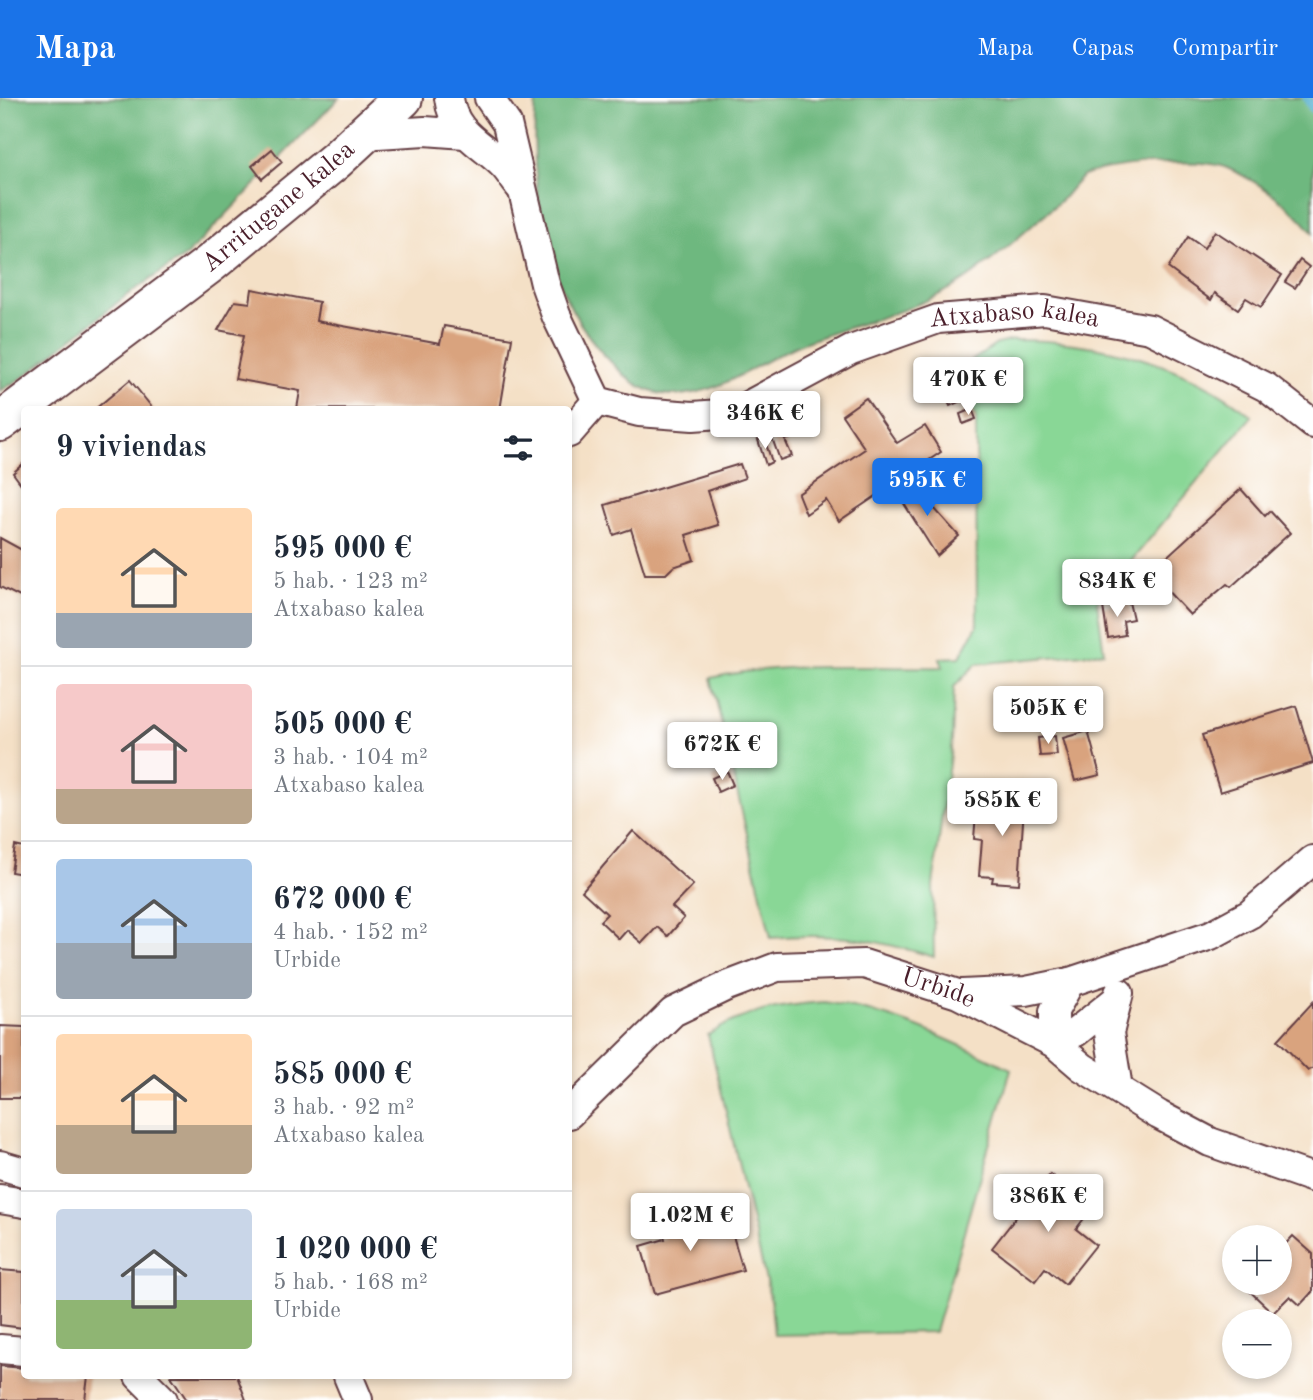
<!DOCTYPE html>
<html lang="es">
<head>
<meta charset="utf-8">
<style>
  :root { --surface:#fff; --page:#f6f6f7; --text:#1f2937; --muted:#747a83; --line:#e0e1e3; --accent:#1a73e8 }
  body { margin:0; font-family:"Old Standard TT",serif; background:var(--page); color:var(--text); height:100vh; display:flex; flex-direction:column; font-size:26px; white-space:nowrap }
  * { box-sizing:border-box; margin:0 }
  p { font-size:23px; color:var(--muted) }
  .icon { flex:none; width:38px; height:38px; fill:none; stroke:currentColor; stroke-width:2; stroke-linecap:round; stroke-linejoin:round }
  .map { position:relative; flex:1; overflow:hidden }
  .sheet { position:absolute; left:21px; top:308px; width:551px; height:973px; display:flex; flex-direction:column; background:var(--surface); border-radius:7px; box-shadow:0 4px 10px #0003 }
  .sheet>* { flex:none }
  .buttons { position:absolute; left:1222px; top:1127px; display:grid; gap:14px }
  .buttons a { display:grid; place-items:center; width:70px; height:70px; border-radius:50%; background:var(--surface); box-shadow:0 4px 10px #0003; font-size:35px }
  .price { position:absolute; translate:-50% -60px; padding:0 16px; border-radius:7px; background:#fff; color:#222; font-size:23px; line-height:46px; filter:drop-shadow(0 2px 4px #0008) }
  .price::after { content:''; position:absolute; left:50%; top:42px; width:21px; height:16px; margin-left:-10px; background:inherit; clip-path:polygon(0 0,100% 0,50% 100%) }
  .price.selected { background:var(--accent); color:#fff }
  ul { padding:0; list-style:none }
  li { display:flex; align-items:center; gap:21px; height:175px; padding:0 35px }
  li+li { border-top:2px solid var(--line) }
  li span { display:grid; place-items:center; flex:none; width:196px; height:140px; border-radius:7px; color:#555 }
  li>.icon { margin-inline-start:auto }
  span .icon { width:84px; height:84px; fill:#fffc; stroke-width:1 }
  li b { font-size:30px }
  h2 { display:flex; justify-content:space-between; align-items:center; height:84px; padding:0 35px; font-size:30px }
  header { display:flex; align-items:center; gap:42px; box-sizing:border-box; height:98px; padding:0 35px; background:var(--accent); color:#fff }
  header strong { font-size:33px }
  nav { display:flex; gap:38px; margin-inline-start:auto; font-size:24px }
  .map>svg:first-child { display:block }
  .green { fill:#89d796; stroke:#6a7b60; stroke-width:2 }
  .forest { fill:#6eb87f; stroke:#5c6c55; stroke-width:2 }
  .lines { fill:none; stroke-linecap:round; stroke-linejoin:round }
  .stream { stroke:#51adcf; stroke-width:9 }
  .building { fill:#d9a37e }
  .street-casing { stroke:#643c42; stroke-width:32 }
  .secondary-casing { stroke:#643c42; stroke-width:42 }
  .street { stroke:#fff; stroke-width:28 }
  .secondary { stroke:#fff; stroke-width:38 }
  .labels { text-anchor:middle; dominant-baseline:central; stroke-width:7; stroke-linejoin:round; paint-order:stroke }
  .street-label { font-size:26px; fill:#4a1f2b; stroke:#fff }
</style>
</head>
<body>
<header>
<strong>Mapa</strong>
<nav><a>Mapa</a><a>Capas</a><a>Compartir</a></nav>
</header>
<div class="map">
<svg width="1313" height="1302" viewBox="0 0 1313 1302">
  <rect width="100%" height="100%" fill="#fff"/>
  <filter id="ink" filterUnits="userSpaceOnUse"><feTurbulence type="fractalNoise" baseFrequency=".0143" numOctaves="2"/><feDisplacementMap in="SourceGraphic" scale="14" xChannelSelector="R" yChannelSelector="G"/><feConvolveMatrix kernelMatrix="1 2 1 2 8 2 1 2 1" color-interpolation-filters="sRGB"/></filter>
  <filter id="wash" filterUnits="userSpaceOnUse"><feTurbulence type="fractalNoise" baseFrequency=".00686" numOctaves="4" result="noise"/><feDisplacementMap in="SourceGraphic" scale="28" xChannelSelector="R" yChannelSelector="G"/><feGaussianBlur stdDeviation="1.57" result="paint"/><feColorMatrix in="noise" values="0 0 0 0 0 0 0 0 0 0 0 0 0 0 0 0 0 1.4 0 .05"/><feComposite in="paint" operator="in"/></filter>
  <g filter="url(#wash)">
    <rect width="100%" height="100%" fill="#f4e0c6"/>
    <g class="green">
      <path d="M1013 242C1097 242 1186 264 1252 318L1097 504 1104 554 976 566 954 589 952 642 933 787 934 859C875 841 832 834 771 840L711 580C786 563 866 571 943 569L940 560 960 559 977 528 976 321 973 311 969 312 964 268 997 246Z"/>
      <path d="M824 904C892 913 949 942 1011 971L935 1234 774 1237 771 1204 708 937C744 913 782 907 824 904Z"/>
    </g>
    <g class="forest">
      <path d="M0 0H339L187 157 127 197 25 278 0 293Z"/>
      <path d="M536 0H1313V135C1291 107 1260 84 1227 70 1198 59 1116 67 1086 77 1077 80 1068 96 1060 103 1029 130 997 160 963 183 916 214 859 224 806 244 759 261 724 298 671 297 645 296 628 282 611 264 544 198 529 90 536 0Z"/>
    </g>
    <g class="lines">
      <path class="stream" d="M1307 0 1313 11"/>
    </g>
    <g id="blocks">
      <g class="building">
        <path d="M272 51 282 64 262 81 252 68Z"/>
        <path d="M1215 133 1282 177 1261 209 1246 200 1238 211 1215 195 1211 202 1168 170 1188 139 1204 150Z"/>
        <path d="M1300 162 1309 169 1295 190 1285 184Z"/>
        <path d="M252 191 319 204 316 223 440 246 444 228 512 240 500 312 297 311 300 293 235 281 244 237 218 232 235 203 250 205Z"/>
        <path d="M130 282 154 312H94Z"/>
        <path d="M956 286 963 302 950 308 943 292Z"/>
        <path d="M866 300 897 345 925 328 941 354 839 423 826 402 806 416 798 396 865 351 842 317Z"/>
        <path d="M972 311 976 321 963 326 960 316Z"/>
        <path d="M805 320 809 334 785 342 792 358 780 362 771 337 782 333 780 329Z"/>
        <path d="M764 340 772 364 766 367 758 342Z"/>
        <path d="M24 365V390L13 375Z"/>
        <path d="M740 366 745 380 707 393 718 427 686 437 694 462 673 469 666 476H645L631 431 614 437 605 407Z"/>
        <path d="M909 382 959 438 937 458 896 393Z"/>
        <path d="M1241 391 1265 418 1270 413 1290 435 1231 489 1227 486 1190 517 1150 474Z"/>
        <path d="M0 440 24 453 22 500 0 489Z"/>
        <path d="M1129 504 1133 521 1123 523 1125 537 1108 540 1103 509Z"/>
        <path d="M1296 608 1313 665 1220 694 1202 637Z"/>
        <path d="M1088 633 1100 677 1075 683 1063 640Z"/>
        <path d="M1055 638 1057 657 1040 658 1038 640Z"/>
        <path d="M727 673 733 687 718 694 712 680Z"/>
        <path d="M999 690 1025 692 1019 786 992 784 993 779 979 778 982 742 974 741 976 715 997 720Z"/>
        <path d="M633 733 693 787 672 809 684 820 668 838 657 829 642 845 627 832 619 841 600 823 607 816 582 793Z"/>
        <path d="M15 748 24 750V776L11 774Z"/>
        <path d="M1313 904V970L1308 973 1278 942Z"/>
        <path d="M0 928 24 929V1000H0Z"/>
        <path d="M1050 1076 1092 1110 1076 1131 1096 1147 1065 1186 1045 1170 1035 1183 992 1150Z"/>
        <path d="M698 1112 703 1131 729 1124 743 1172 655 1196 641 1148 665 1141 660 1122Z"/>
        <path d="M1293 1138 1313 1156V1193L1300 1207 1290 1198 1273 1215 1241 1185H1279V1153Z"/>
        <path d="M0 1172 24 1174V1230L0 1227Z"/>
        <path d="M0 1268 24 1270V1278H88L85 1302H0Z"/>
        <path d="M171 1278H237L246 1302H187Z"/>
      </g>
    </g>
  </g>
  <g filter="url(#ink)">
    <use href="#blocks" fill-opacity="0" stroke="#643c42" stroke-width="2"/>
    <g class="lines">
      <g class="street-casing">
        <g id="street">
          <path d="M449 0C453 35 481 45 503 67 509 73 514 82 520 89"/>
          <path id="s1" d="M489 0 507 26 545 186 556 217 597 303 639 314 693 318 734 315 851 252 938 221 1045 212 1150 231 1266 289 1313 326"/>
          <path d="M362 37 425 33 465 36"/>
          <path d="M569 335 597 303"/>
          <path d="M962 896 1026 893 1070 884"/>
          <path d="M1116 902 1076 934 1054 945V913L1070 884 1211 837 1250 816 1313 762"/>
          <path d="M1118 990 1109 935 1119 895"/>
          <path id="s2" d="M569 1016 673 914 727 888 777 869 864 866 958 896 1054 945 1082 969 1159 1017 1210 1044 1313 1080"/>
          <path d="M0 1067 24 1074"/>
          <path d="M0 1101 24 1105"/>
          <path d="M0 1251 24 1253"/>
          <path d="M139 1278 163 1302"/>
          <path d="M348 1278 358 1302"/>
        </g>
      </g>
      <g class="secondary-casing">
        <g id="secondary">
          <path id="s3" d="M0 324 211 165 336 62 403 0"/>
        </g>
      </g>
      <use href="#street" class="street"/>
      <use href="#secondary" class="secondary"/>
    </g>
  </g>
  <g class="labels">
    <g class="street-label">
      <text stroke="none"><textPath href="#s3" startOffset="352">Arritugane kalea</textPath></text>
      <text stroke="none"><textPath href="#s1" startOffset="765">Atxabaso kalea</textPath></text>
      <text stroke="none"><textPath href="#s2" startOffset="424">Urbide</textPath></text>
    </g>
  </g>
</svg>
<div class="buttons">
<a>+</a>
<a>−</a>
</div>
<b class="price" style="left:968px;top:319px">470K €</b>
<b class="price" style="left:765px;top:353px">346K €</b>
<b class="price selected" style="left:927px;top:420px">595K €</b>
<b class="price" style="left:1117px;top:521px">834K €</b>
<b class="price" style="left:1048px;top:648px">505K €</b>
<b class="price" style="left:722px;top:684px">672K €</b>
<b class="price" style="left:1002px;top:740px">585K €</b>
<b class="price" style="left:1048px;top:1136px">386K €</b>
<b class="price" style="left:690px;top:1155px">1.02M €</b>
<section class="sheet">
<h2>9 viviendas<svg class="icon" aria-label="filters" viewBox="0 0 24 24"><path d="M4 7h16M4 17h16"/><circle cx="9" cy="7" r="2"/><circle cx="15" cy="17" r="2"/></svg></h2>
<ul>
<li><span style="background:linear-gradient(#ffd9b3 75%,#9aa5b1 0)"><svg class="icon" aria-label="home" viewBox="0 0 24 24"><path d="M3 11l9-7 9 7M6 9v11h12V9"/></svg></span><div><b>595 000 €</b><p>5 hab. · 123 m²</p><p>Atxabaso kalea</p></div></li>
<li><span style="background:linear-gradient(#f6c9c9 75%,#b9a48a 0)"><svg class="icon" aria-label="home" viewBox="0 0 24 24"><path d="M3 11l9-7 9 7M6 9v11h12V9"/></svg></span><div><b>505 000 €</b><p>3 hab. · 104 m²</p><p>Atxabaso kalea</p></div></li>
<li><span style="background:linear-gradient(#a9c7e8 60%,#9aa5b1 0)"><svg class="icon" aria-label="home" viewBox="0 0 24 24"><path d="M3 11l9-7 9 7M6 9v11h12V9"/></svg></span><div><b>672 000 €</b><p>4 hab. · 152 m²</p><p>Urbide</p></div></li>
<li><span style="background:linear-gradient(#ffd9b3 65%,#b9a48a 0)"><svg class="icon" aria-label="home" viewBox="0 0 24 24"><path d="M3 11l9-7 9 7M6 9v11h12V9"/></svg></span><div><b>585 000 €</b><p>3 hab. · 92 m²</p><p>Atxabaso kalea</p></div></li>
<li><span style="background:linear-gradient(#c9d6e8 65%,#8fb573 0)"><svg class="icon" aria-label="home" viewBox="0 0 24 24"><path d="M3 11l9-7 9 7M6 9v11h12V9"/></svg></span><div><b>1 020 000 €</b><p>5 hab. · 168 m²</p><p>Urbide</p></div></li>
</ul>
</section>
</div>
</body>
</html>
